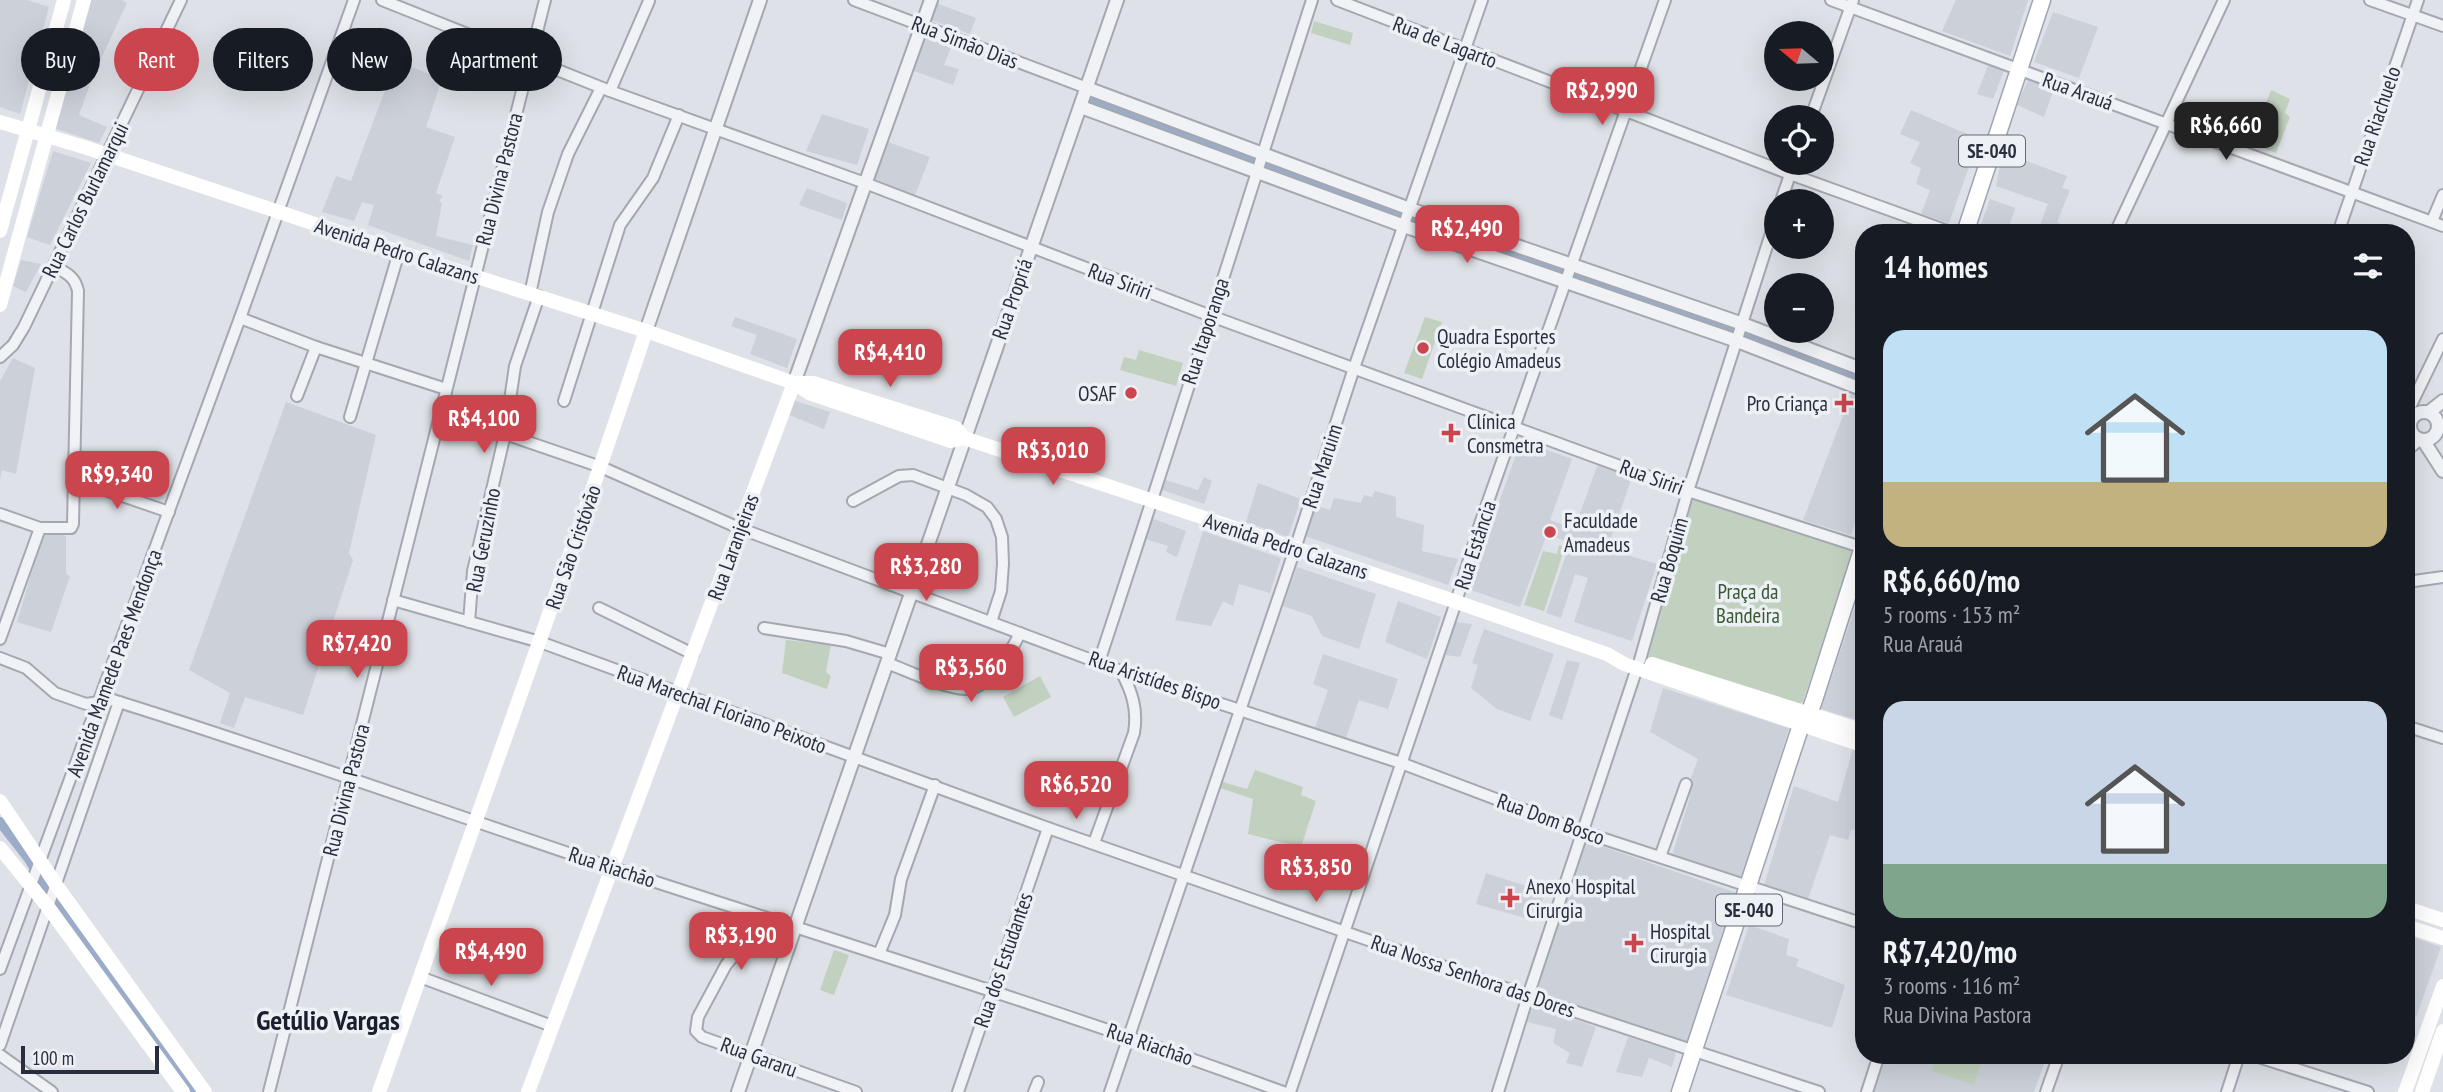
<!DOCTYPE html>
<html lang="en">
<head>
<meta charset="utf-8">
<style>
  :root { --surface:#171b24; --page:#242831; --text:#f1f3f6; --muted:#9ea1a6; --accent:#ca454e }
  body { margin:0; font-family:"PT Sans Narrow",sans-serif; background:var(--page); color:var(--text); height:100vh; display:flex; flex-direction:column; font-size:26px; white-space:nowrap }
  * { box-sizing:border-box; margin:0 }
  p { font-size:23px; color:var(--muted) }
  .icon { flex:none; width:38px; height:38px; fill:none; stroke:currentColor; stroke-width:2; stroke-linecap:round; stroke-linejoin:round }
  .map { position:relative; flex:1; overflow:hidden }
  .panel { position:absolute; left:1855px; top:224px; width:560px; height:840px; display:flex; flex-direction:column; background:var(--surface); border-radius:28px; box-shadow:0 7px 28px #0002 }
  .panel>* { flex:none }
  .guide { position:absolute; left:21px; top:28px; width:665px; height:63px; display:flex; gap:14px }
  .needle { width:46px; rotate:289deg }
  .buttons { position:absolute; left:1764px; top:21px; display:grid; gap:14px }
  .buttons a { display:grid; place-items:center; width:70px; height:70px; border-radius:50%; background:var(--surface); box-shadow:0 7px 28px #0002; font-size:35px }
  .scale { position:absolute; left:21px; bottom:18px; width:138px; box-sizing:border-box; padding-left:7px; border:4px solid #282e3e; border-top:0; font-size:19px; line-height:24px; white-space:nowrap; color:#282e3e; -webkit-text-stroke:5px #edf0f5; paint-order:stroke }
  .price { position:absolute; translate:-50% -60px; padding:0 16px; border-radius:14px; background:var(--accent); color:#fff; font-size:23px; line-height:46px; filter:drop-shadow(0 2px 4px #0008) }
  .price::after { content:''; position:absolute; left:50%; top:42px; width:21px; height:16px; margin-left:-10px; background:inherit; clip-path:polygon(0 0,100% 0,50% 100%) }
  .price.active { background:#222; color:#fff }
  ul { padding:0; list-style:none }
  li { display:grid; align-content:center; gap:14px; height:371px; padding:0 28px }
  li span { display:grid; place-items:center; height:217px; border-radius:21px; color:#555 }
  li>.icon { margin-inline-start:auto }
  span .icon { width:126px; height:126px; fill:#fffc; stroke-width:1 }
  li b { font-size:30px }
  h2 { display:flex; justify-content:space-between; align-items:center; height:84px; padding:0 28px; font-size:30px }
  .tag { padding:0 24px; border-radius:32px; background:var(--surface); box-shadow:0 7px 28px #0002; font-size:24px; line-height:63px }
  .tag.active { background:var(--accent); color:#fff }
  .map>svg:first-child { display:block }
  .built { fill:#ccd0d9 }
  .green { fill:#c2d1bf }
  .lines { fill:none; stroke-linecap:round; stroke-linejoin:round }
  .canal { stroke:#9aacc7; stroke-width:10 }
  .minor-casing { stroke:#a4a8b1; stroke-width:14 }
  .tertiary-casing { stroke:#a4a8b1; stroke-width:16 }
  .primary-casing { stroke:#9ea4b3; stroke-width:19 }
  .minor { stroke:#f1f2f6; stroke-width:10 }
  .tertiary { stroke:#f1f2f6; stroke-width:12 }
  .secondary { stroke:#fff; stroke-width:14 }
  .primary { stroke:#fff; stroke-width:16 }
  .poi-dot { fill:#ca454e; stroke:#edf0f5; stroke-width:2.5 }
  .labels { text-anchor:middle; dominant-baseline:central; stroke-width:7; stroke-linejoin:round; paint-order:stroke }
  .shield { fill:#edf0f5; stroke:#636875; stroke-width:2 }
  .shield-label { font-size:19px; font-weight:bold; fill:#282e3e }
  .street-label { font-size:21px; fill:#282e3e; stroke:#edf0f5 }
  .poi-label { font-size:21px; fill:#282e3e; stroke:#edf0f5; text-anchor:start }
  .park-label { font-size:21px; fill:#395935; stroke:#edf0f5 }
  .district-label { font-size:28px; font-weight:bold; fill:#1a1f2e; stroke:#edf0f5 }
</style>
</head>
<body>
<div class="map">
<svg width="2443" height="1092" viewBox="0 0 2443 1092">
  <rect width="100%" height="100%" fill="#dee1e7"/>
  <g class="built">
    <path d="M0 0H27L49 7 20 114 0 107Z"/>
    <path d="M91 0H121L127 3 93 76 79 115 107 127 99 143 54 128Z"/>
    <path d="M1956 0H2028L2010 56 1942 31Z"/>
    <path d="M936 3 976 18 970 34 931 20Z"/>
    <path d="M2053 12 2098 27 2079 78 2034 62Z"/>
    <path d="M925 34 952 45 944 65 959 69 953 85 911 70Z"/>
    <path d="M396 61 442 79 426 127 455 137 436 193 443 196 439 201 442 203 436 236 473 245 469 261 368 225 374 205 362 202 354 221 322 212 336 176 351 181Z"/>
    <path d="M1989 63 2005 68 1993 99 1977 94Z"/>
    <path d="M2028 80 2054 89 2044 117 2017 105Z"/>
    <path d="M1911 110 1979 139 1949 223 1921 214 1930 190 1916 184 1921 168 1910 163 1920 142 1900 134Z"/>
    <path d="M822 114 869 129 857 165 806 151Z"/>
    <path d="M885 141 930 157 915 195 872 178Z"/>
    <path d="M53 151 91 163 50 245 27 237Z"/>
    <path d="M2003 152 2067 176 2062 188 2070 190 2057 222 2062 225 2059 233H2037L2048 204 1996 186Z"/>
    <path d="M807 188 847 203 842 220 799 205Z"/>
    <path d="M1990 199 2015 208 2007 233H1978Z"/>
    <path d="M21 260 41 264 26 292 13 286Z"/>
    <path d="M735 317 797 339 787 368 750 354 757 335 731 326Z"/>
    <path d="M13 358 35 368 16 474 2 470 0 479V381Z"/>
    <path d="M1853 390 1864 395V495L1851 535 1803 520Z"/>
    <path d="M793 400 830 412 824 429 789 415Z"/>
    <path d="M286 402 376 435 349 553 353 560 303 715 245 697 234 728 220 723 230 693 189 670Z"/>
    <path d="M1521 441 1572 459 1550 520 1574 529 1598 464 1632 477 1607 549 1657 564 1632 641 1574 622 1588 578 1575 574 1561 618 1546 613 1570 543 1547 534 1520 607 1468 589Z"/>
    <path d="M1204 477 1212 481 1204 504 1162 490 1165 480 1198 490Z"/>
    <path d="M1258 483 1301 499 1288 537 1246 522Z"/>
    <path d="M1375 491 1396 497V517L1424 525 1422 551 1458 559 1448 585 1305 536 1314 505 1330 510 1334 498 1361 503 1364 495 1372 497Z"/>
    <path d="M1151 518 1186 531 1177 557 1166 552 1168 546 1145 539Z"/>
    <path d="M44 531 66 536V574L70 576 51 632 17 622Z"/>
    <path d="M1203 531 1281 558 1270 593 1239 584 1233 606 1223 601 1211 626 1175 620Z"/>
    <path d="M1297 567 1376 594 1359 649 1322 636 1312 616 1283 606Z"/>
    <path d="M1864 580V722L1821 709Z"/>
    <path d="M1398 601 1441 617 1427 659 1385 642Z"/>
    <path d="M1456 622 1472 624 1460 657 1445 655Z"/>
    <path d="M1484 629 1554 654 1530 721 1497 709 1471 688 1478 665 1472 663Z"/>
    <path d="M1323 654 1398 679 1388 709 1359 700 1346 738 1315 728 1328 690 1313 684Z"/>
    <path d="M1567 660 1580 663 1562 720 1549 715Z"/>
    <path d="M1663 688 1789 728 1743 878 1672 855 1690 797 1685 794 1698 759 1650 732Z"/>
    <path d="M1853 748 1864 752V830H1851L1848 840 1830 835 1808 899 1764 885 1794 786 1838 802Z"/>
    <path d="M1581 839 1737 893 1688 1042 1533 993Z"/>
    <path d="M1486 873 1545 892 1536 921 1476 904Z"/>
    <path d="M1749 925 1789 939 1786 955 1799 959 1796 966 1845 985 1832 1028 1726 995Z"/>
    <path d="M2406 935 2441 947 2416 1017 2406 1014Z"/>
    <path d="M1533 1005 1596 1027 1582 1067 1566 1063 1570 1053 1553 1043 1556 1029 1527 1022Z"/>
    <path d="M1628 1037 1676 1052 1672 1067 1649 1058 1642 1077 1616 1072Z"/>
    <path d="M1886 1055H2047L2034 1092H1874Z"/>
  </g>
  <g class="green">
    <path d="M1314 21 1353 33 1350 45 1311 33Z"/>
    <path d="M2271 90 2290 99 2285 113 2290 117 2276 153 2251 143Z"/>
    <path d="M1425 317 1442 322 1422 379 1404 373Z"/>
    <path d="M1139 350 1183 363 1176 386 1120 370 1124 357 1136 360Z"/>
    <path d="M1693 498 1851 551 1852 556 1803 701 1799 705 1648 658Z"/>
    <path d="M1559 545 1565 547 1544 611 1524 605 1543 551 1557 554Z"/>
    <path d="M786 640 831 645 826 672 831 676 827 689 782 673Z"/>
    <path d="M1040 676 1051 697 1014 717 1003 697Z"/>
    <path d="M1255 770 1303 787 1301 795 1316 801 1301 847 1248 834 1253 799 1220 788 1223 782 1247 789Z"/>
    <path d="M834 950 849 955 834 995 820 990Z"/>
    <path d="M1937 1055H1965L1981 1061 1974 1085 1932 1071Z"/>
  </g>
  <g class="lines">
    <g class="canal">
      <path d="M1090 102 1233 152 1379 208 1864 379"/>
      <path d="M0 822 29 859 67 920 192 1092"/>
    </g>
    <g class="minor-casing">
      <g id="minor">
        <path d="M382 0 610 91 865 183 1211 316 1688 491 1864 548"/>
        <path d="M854 0 1087 88"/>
        <path d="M1337 0 1790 174 1953 233"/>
        <path d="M1831 0 2443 226"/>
        <path d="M2370 0 2443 26"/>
        <path d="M610 91 649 1"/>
        <path d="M1811 117 1853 0"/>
        <path d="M1781 201 1794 163"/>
        <path d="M2432 221 2443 195"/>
        <path d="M2115 233 2224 0"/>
        <path d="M2338 233 2418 0"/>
        <path d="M530 294 548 212 568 154 601 88"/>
        <path d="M240 318 316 347 446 389"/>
        <path d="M0 357 13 345 24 327 181 0"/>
        <path d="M297 396 316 347"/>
        <path d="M564 401 620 225 653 178 679 115"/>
        <path d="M2410 407 2443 339"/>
        <path d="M350 417 399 252"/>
        <path d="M440 418 505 434 601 467 739 528 1121 671 1401 763 1583 832 1864 924"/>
        <path d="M76 480 169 512"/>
        <path d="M853 501 899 476 913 475 966 495 987 507 996 519 1002 537 1003 564 1001 591 991 622"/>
        <path d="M0 514 40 528H71L73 524 78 291C75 276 66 273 54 266"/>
        <path d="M2407 582 2443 577"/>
        <path d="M393 600 540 642 1048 828 1528 996 1819 1092"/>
        <path d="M599 608 693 654"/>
        <path d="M469 622 473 571 505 434 515 366 539 296"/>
        <path d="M764 628 846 641 890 654"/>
        <path d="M0 639 40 528"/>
        <path d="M0 658 26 668 55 693 86 704 113 700 119 702C286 754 450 814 616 869 839 942 1063 1011 1283 1092"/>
        <path d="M1640 660 1688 491 1776 218"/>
        <path d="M1099 662C1172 442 1241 221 1312 0"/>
        <path d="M887 663C908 671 944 688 965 689 988 691 1012 650 1020 633"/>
        <path d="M2406 726 2443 738"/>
        <path d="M1094 843 1134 733C1138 709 1132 692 1121 671"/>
        <path d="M1660 857 1686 784"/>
        <path d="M751 913 739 949 726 965 698 1017 696 1031 702 1037 856 1092"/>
        <path d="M879 954 895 915 901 879 935 785"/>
        <path d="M0 969 240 318 354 0"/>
        <path d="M420 977 552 1026"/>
        <path d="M0 1045 119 702"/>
        <path d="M0 1055 52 1092"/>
        <path d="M2252 1055 2368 1092"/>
        <path d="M269 1092 545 0"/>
        <path d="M958 1092 1048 828"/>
        <path d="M1034 1092 1038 1082"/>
        <path d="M1110 1092 1295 549 1354 368 1482 0"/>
        <path d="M1290 1092 1456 602 1480 524 1665 0"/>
        <path d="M1498 1092 1528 996 1637 668"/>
        <path d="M1867 1092 1879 1055"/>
        <path d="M2046 1092 2059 1055"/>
        <path d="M2227 1092 2239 1055"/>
      </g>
    </g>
    <g class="tertiary-casing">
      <g id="tertiary">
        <path d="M1087 88 1410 209 1743 324 1864 370"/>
        <path d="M1081 107 1404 226 1737 341 1864 390"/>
        <path d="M646 331 760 0"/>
        <path d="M794 383 931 0"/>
        <circle cx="2424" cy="426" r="14"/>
        <path d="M2429 412 2443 401"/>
        <path d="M2423 440 2443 471"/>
        <path d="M2406 450 2419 439"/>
        <path d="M738 1092 1117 0"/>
      </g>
    </g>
    <g class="primary-casing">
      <g id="primary">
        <path d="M1965 233 2042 0"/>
        <path d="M1680 1092 1801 725 1809 714 1814 700 1864 544"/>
      </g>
    </g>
    <use href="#minor" class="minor"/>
    <use href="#tertiary" class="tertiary"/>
    <g class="secondary">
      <path d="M0 122 84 147 399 252 646 331 794 383H813L956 428 964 438"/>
      <path d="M0 231 64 0"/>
      <path d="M0 305 84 0"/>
      <path d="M794 383 809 393 951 441 964 438 1445 598 1607 654 1624 664 1864 746"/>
      <path d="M1652 664 1864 731"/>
      <path d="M0 801 57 886 205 1092"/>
      <path d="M0 848 48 907 183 1092"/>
      <path d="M2406 908 2443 920"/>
      <path d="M2406 926 2443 938"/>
      <path d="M379 1092C469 839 561 586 646 331"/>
      <path d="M528 1092 794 383"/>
      <path d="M2405 1092 2443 986"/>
      <path d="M2422 1092 2443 1031"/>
    </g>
    <use href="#primary" class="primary"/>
  </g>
  <g class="poi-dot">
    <circle cx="1423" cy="348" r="7"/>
    <circle cx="1131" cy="393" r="7"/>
    <path d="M1840.5 392.5h7v7h7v7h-7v7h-7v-7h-7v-7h7z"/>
    <path d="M1447.5 422.5h7v7h7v7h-7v7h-7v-7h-7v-7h7z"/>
    <circle cx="1550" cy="532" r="7"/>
    <path d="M1506.5 887.5h7v7h7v7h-7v7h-7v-7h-7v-7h7z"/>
    <path d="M1630.5 932.5h7v7h7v7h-7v7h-7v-7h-7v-7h7z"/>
  </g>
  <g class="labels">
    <g class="shield">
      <rect x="1959" y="135.5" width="66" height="31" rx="5"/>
      <rect x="1716" y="894.5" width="66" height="31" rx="5"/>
    </g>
    <g class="shield-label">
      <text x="1992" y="151">SE-040</text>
      <text x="1749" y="910">SE-040</text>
    </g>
    <g class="street-label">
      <text transform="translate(965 42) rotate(21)">Rua Simão Dias</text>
      <text transform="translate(1445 42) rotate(21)">Rua de Lagarto</text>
      <text transform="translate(2078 91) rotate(20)">Rua Arauá</text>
      <text transform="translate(2377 116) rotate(-71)">Rua Riachuelo</text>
      <text transform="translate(499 179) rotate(-76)">Rua Divina Pastora</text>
      <text transform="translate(85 200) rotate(-64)">Rua Carlos Burlamarqui</text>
      <text transform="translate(397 251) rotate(18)">Avenida Pedro Calazans</text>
      <text transform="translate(1120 281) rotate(21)">Rua Siriri</text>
      <text transform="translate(1012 299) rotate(-71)">Rua Propriá</text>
      <text transform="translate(1205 331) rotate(-72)">Rua Itaporanga</text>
      <text transform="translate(1322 466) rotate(-72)">Rua Maruim</text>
      <text transform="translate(1652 477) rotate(20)">Rua Siriri</text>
      <text transform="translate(483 540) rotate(-79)">Rua Geruzinho</text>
      <text transform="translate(1475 545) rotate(-72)">Rua Estância</text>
      <text transform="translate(1286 546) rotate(18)">Avenida Pedro Calazans</text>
      <text transform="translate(573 547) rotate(-71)">Rua São Cristóvão</text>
      <text transform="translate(733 547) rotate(-70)">Rua Laranjeiras</text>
      <text transform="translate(1669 560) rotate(-74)">Rua Boquim</text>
      <text transform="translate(114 663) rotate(-70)">Avenida Mamede Paes Mendonça</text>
      <text transform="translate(1155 680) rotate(19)">Rua Aristídes Bispo</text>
      <text transform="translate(722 709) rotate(20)">Rua Marechal Floriano Peixoto</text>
      <text transform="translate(346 790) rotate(-76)">Rua Divina Pastora</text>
      <text transform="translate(1551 819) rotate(20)">Rua Dom Bosco</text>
      <text transform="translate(612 867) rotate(18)">Rua Riachão</text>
      <text transform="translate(1003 960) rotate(-71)">Rua dos Estudantes</text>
      <text transform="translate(1473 976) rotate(19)">Rua Nossa Senhora das Dores</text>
      <text transform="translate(1150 1044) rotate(19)">Rua Riachão</text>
      <text transform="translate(759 1057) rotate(20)">Rua Gararu</text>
    </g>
    <g class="poi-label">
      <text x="1437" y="336">Quadra Esportes<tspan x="1437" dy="24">Colégio Amadeus</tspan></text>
      <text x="1117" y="393" text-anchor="end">OSAF</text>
      <text x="1828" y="403" text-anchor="end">Pro Criança</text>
      <text x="1467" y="421">Clínica<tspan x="1467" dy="24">Consmetra</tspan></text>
      <text x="1564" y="520">Faculdade<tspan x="1564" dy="24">Amadeus</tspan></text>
      <text x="1526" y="886">Anexo Hospital<tspan x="1526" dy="24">Cirurgia</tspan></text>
      <text x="1650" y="931">Hospital<tspan x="1650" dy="24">Cirurgia</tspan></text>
    </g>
    <g class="park-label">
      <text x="1748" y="591">Praça da<tspan x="1748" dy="24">Bandeira</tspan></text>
    </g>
    <g class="district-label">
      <text x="328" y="1019">Getúlio Vargas</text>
    </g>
  </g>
</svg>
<div class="buttons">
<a><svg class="needle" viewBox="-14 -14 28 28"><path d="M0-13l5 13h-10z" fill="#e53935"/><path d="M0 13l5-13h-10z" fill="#9ea1a6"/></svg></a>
<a><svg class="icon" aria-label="locate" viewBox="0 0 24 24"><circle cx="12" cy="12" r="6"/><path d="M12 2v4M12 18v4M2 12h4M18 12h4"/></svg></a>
<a>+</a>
<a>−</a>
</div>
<div class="scale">100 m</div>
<b class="price" style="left:1602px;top:127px">R$2,990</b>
<b class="price active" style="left:2226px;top:162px">R$6,660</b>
<b class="price" style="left:1467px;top:265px">R$2,490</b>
<b class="price" style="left:890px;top:389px">R$4,410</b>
<b class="price" style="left:484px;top:455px">R$4,100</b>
<b class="price" style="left:1053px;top:487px">R$3,010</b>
<b class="price" style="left:117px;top:511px">R$9,340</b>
<b class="price" style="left:926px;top:603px">R$3,280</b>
<b class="price" style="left:357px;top:680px">R$7,420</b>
<b class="price" style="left:971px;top:704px">R$3,560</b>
<b class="price" style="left:1076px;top:821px">R$6,520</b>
<b class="price" style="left:1316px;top:904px">R$3,850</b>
<b class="price" style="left:741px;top:972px">R$3,190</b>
<b class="price" style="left:491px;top:988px">R$4,490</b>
<div class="guide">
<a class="tag">Buy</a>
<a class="tag active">Rent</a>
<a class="tag">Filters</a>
<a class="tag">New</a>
<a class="tag">Apartment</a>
</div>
<section class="panel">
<h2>14 homes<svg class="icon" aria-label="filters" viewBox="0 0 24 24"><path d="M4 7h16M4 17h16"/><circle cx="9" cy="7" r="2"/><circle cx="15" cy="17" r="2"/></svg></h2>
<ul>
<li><span style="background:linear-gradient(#bfe0f5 70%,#c2b280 0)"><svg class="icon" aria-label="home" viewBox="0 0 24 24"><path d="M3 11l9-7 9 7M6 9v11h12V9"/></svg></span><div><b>R$6,660/mo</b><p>5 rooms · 153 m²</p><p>Rua Arauá</p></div></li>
<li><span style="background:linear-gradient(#c9d6e8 75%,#7fa58c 0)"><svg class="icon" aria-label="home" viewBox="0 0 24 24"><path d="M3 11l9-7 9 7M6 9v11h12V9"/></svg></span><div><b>R$7,420/mo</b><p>3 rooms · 116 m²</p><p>Rua Divina Pastora</p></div></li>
</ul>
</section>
</div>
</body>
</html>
